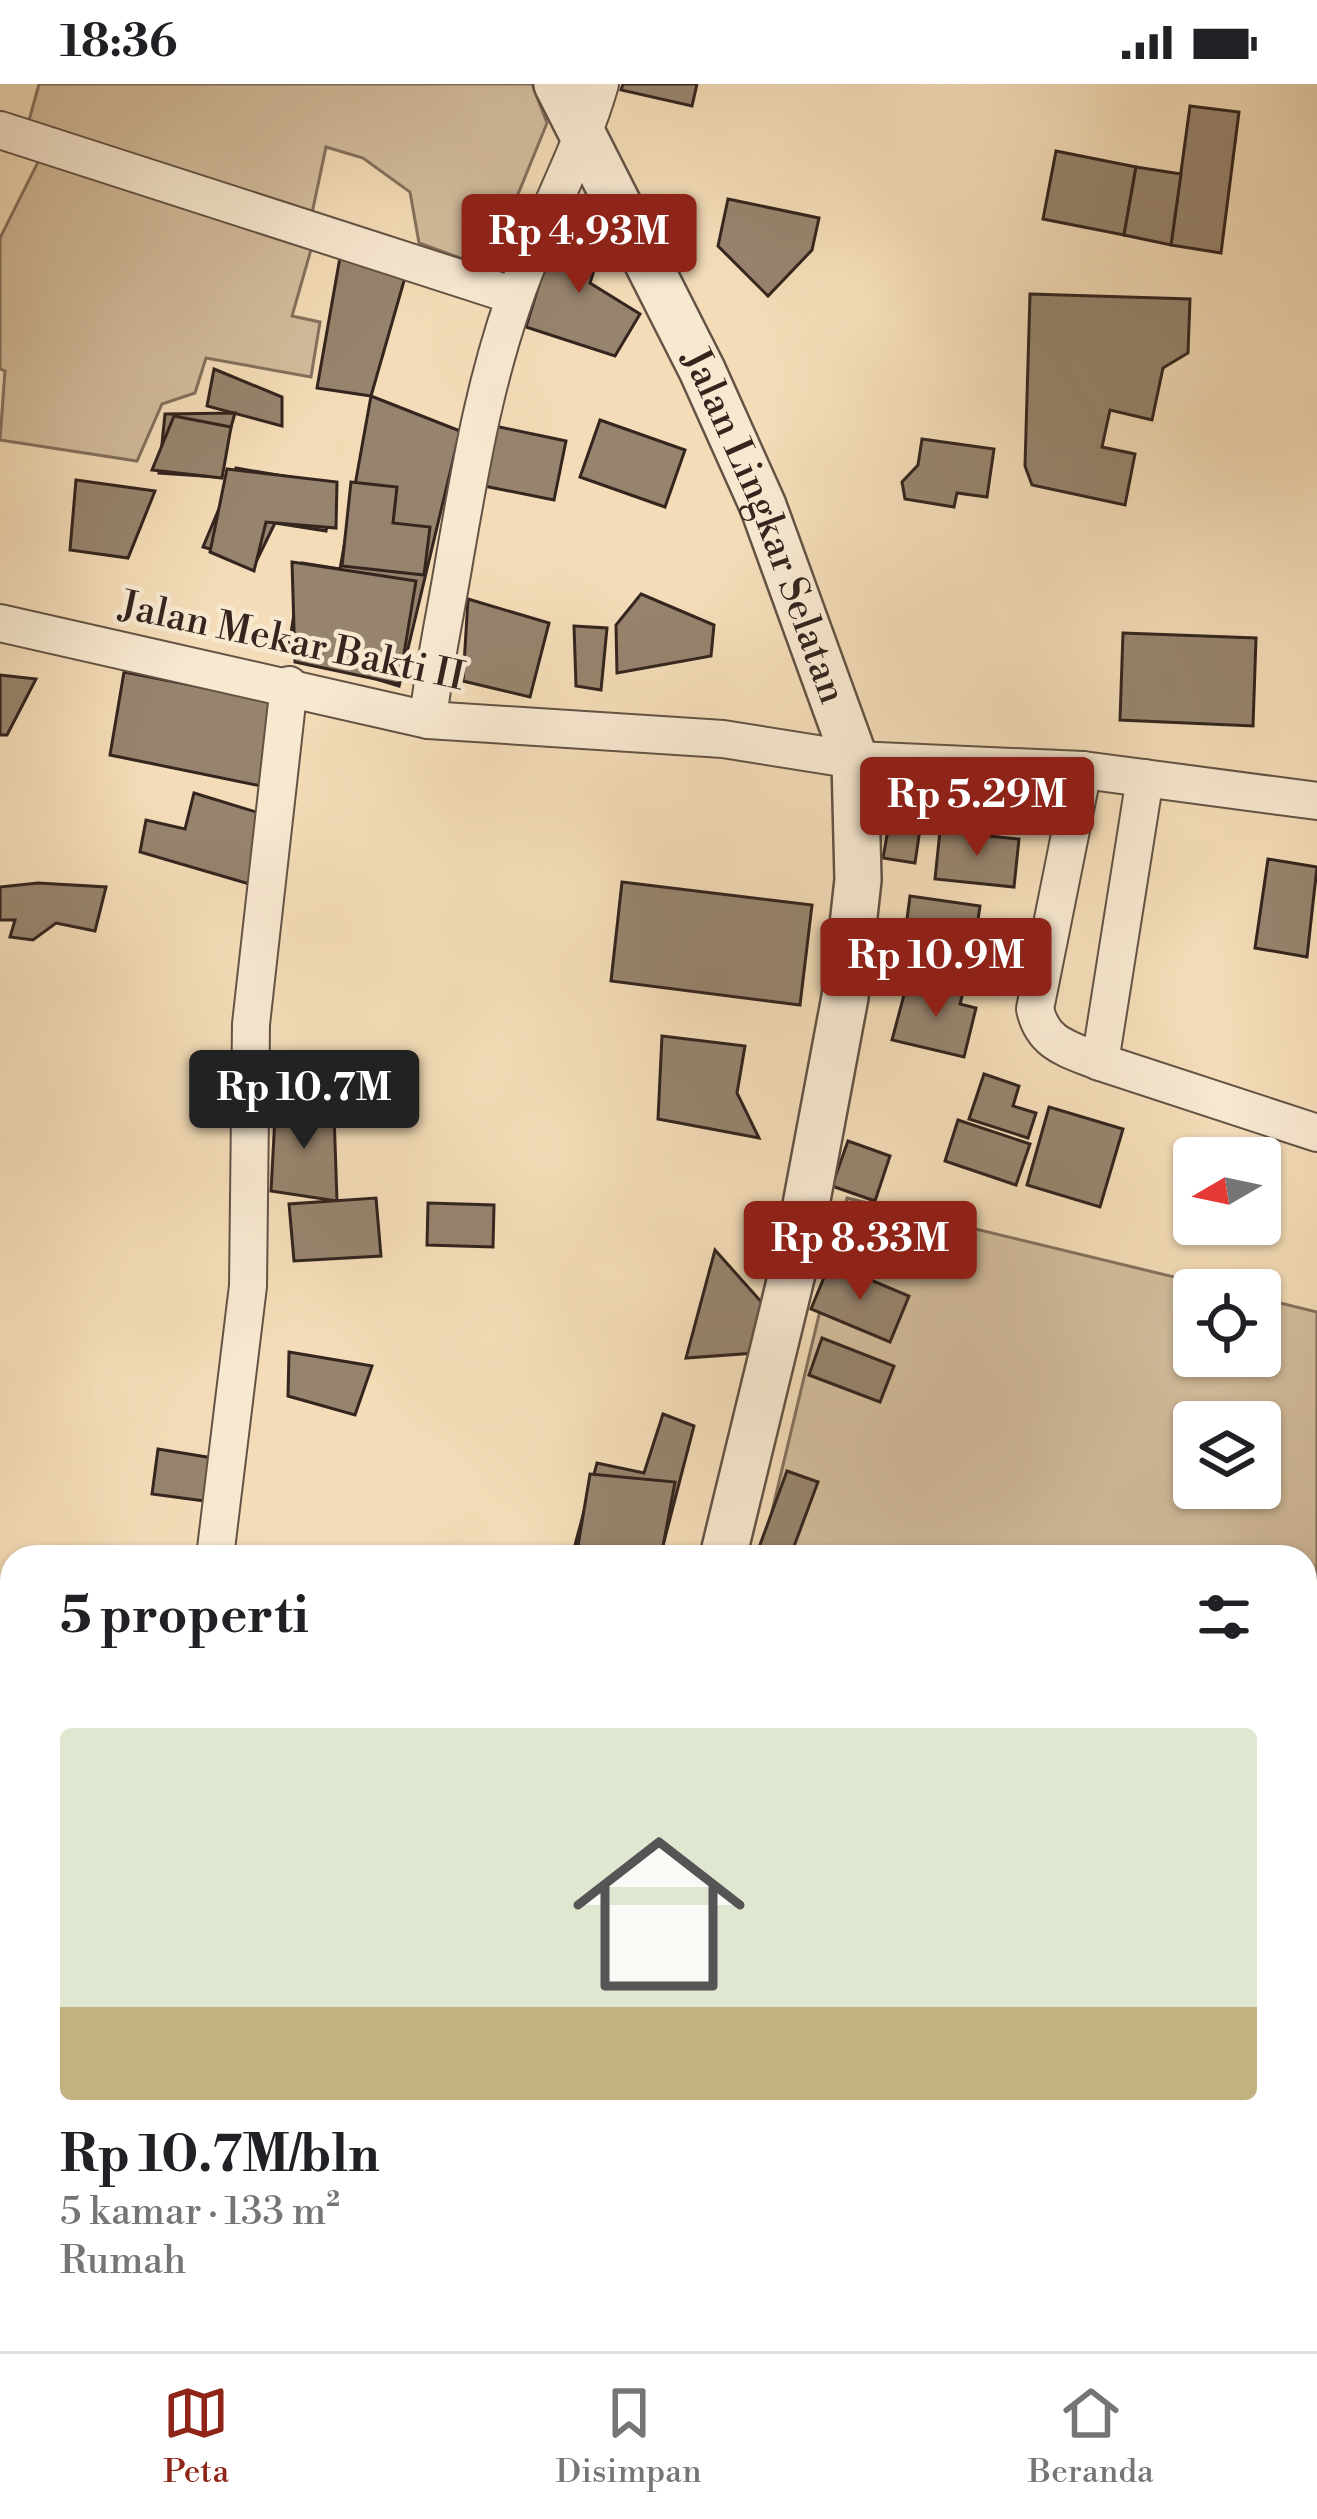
<!DOCTYPE html>
<html lang="id">
<head>
<meta charset="utf-8">
<style>
  :root { --surface:#fff; --page:#f6f6f6; --text:#202124; --muted:#757577; --line:#e0e0e0; --accent:#8f2418 }
  body { margin:0; font-family:"Libre Bodoni",serif; background:var(--page); color:var(--text); height:100vh; display:flex; flex-direction:column; font-size:45px; white-space:nowrap }
  * { box-sizing:border-box; margin:0 }
  p { font-size:39px; color:var(--muted) }
  .icon { flex:none; width:66px; height:66px; fill:none; stroke:currentColor; stroke-width:2; stroke-linecap:round; stroke-linejoin:round }
  .map { position:relative; flex:1; overflow:hidden }
  .sheet { position:absolute; left:0px; top:1461px; width:1317px; height:807px; display:flex; flex-direction:column; background:var(--surface); border-radius:36px 36px 0 0; box-shadow:0 3px 9px #0004 }
  .sheet>* { flex:none }
  .needle { width:78px; rotate:261deg }
  .controls { position:absolute; left:1173px; top:1053px; display:grid; gap:24px }
  .controls a { display:grid; place-items:center; width:108px; height:108px; border-radius:12px; background:var(--surface); box-shadow:0 3px 9px #0004; font-size:60px }
  .price { position:absolute; translate:-50% -102px; padding:0 27px; border-radius:12px; background:var(--accent); color:#fff; font-size:39px; line-height:78px; filter:drop-shadow(0 3px 6px #0008) }
  .price::after { content:''; position:absolute; left:50%; top:72px; width:36px; height:27px; margin-left:-18px; background:inherit; clip-path:polygon(0 0,100% 0,50% 100%) }
  .price.current { background:#222; color:#fff }
  ul { padding:0; list-style:none }
  li { display:grid; align-content:center; gap:24px; height:636px; padding:0 60px }
  li span { display:grid; place-items:center; height:372px; border-radius:12px; color:#555 }
  li>.icon { margin-inline-start:auto }
  span .icon { width:216px; height:216px; fill:#fffc; stroke-width:1 }
  li b { font-size:51px }
  h2 { display:flex; justify-content:space-between; align-items:center; height:144px; padding:0 60px; font-size:51px }
  .status { display:flex; justify-content:space-between; align-items:center; height:84px; padding:0 60px; background:var(--surface); direction:ltr }
  .status svg { height:33px; fill:currentColor }
  .tab-bar { display:flex; justify-content:space-around; align-items:center; height:168px; border-top:3px solid var(--line); background:var(--surface); font-size:33px; color:var(--muted) }
  .tab-bar a { display:grid; justify-items:center; gap:6px }
  .tab-bar .current { color:var(--accent) }
  .map>svg:first-child { display:block }
  .green { fill:#d3bd9d; stroke:#84715e; stroke-width:3; fill-rule:evenodd }
  .building { fill:#97846e; stroke:#34251f; stroke-width:3 }
  .lines { fill:none; stroke-linecap:round; stroke-linejoin:round }
  .minor-casing { stroke:#645345; stroke-width:40 }
  .tertiary-casing { stroke:#645345; stroke-width:50 }
  .minor { stroke:#f7e8d0; stroke-width:36 }
  .tertiary { stroke:#f7e8d0; stroke-width:45 }
  .labels { text-anchor:middle; dominant-baseline:central; stroke-width:9; stroke-linejoin:round; paint-order:stroke }
  .street-label { font-size:39px; fill:#34251f; stroke:#f7e8d0 }
</style>
</head>
<body>
<div class="status"><b>18:36</b><svg viewBox="0 0 49 12"><path d="M0 12V9h3v3zM5 12V6h3v6zM10 12V3h3v9zM15 12V0h3v12zM26 1h20v11H26zM47 4h2v5h-2z"/></svg></div>
<div class="map">
<svg width="1317" height="2267" viewBox="0 0 1317 2267">
  <rect width="100%" height="100%" fill="#f3dcb7"/>
  <filter id="stains"><feTurbulence type="fractalNoise" baseFrequency=".00167" numOctaves="4"/><feColorMatrix values="0 0 0 0 .2 0 0 0 0 .09 0 0 0 0 .02 0 0 0 .5 -.17"/></filter>
  <radialGradient id="worn" r=".72"><stop offset=".6" stop-color="#630" stop-opacity="0"/><stop offset="1" stop-color="#630" stop-opacity=".3"/></radialGradient>
  <g class="green">
    <path d="M39 0H532L547 39 488 184 419 159 410 108 363 74 326 63 311 134 28 40Z"/>
    <path d="M48 58 316 148 292 232 320 238 311 293 206 274 195 309 162 320 137 377 0 356 5 287 0 285V154Z"/>
    <path d="M847 1114 1228 1206H1194V1272H1260V1214L1317 1228V2267H679L678 2256H1305V1473H761ZM1194 1338H1260V1404H1194Z"/>
  </g>
  <g class="building">
    <path d="M623 0H697L692 22 621 6Z"/>
    <path d="M1190 22 1239 28 1221 169 1171 161Z"/>
    <path d="M1056 67 1136 83 1124 151 1043 135Z"/>
    <path d="M1136 83 1181 90 1171 161 1124 151Z"/>
    <path d="M728 115 819 134 812 166 768 212 718 162Z"/>
    <path d="M558 139 604 154 590 199 640 230 615 272 526 243Z"/>
    <path d="M342 162 408 183 371 312 317 304Z"/>
    <path d="M1030 210 1190 215 1188 269 1163 284 1152 336 1110 326 1102 363 1135 370 1125 421 1032 401 1025 382Z"/>
    <path d="M214 285 282 313V342L207 322Z"/>
    <path d="M371 312 460 347 399 602 288 568 302 479 340 485Z"/>
    <path d="M235 329 217 393 159 389 165 330Z"/>
    <path d="M174 332 231 343 222 394 152 386Z"/>
    <path d="M600 336 685 366 665 423 580 393Z"/>
    <path d="M495 342 566 357 554 416 484 402Z"/>
    <path d="M922 355 994 365 987 413 957 409 954 423 905 415 902 398 918 381Z"/>
    <path d="M236 384 336 401 326 447 275 439 256 478 203 463Z"/>
    <path d="M227 385 337 398 336 444 266 438 254 487 210 468Z"/>
    <path d="M76 396 155 407 128 474 70 466Z"/>
    <path d="M351 398 397 403 393 439 430 443 424 491 342 482Z"/>
    <path d="M292 478 416 497 399 600 295 578Z"/>
    <path d="M641 510 714 541 711 572 617 589 616 541Z"/>
    <path d="M468 515 549 539 530 613 463 597Z"/>
    <path d="M574 542 607 544 601 606 576 602Z"/>
    <path d="M1123 549 1256 554 1253 642 1120 636Z"/>
    <path d="M124 588 278 618 266 703 110 671Z"/>
    <path d="M0 591 36 595 7 651H0Z"/>
    <path d="M977 697 1038 702 1035 745 974 740Z"/>
    <path d="M194 709 266 731 253 801 140 768 146 736 185 745Z"/>
    <path d="M889 740 920 745 915 779 883 774Z"/>
    <path d="M940 747 1019 755 1014 803 935 795Z"/>
    <path d="M1268 775 1317 783 1307 873 1255 864Z"/>
    <path d="M622 798 812 821 800 921 611 897Z"/>
    <path d="M38 799 106 803 95 847 56 839 33 856 10 853 15 836H0V803Z"/>
    <path d="M910 812 980 822 972 876 903 866Z"/>
    <path d="M939 894 965 901 960 920 976 924 964 973 892 956 905 907 934 914Z"/>
    <path d="M662 952 745 962 737 1009 759 1054 658 1035Z"/>
    <path d="M984 990 1019 1002 1013 1022 1036 1029 1028 1054 969 1035Z"/>
    <path d="M276 1014 334 1029 337 1117 271 1107Z"/>
    <path d="M1049 1023 1123 1045 1100 1123 1027 1101Z"/>
    <path d="M958 1036 1030 1060 1016 1101 945 1077Z"/>
    <path d="M848 1057 890 1072 875 1117 832 1102Z"/>
    <path d="M376 1114 381 1172 294 1177 289 1120Z"/>
    <path d="M428 1119 494 1121 493 1163 427 1161Z"/>
    <path d="M867 1124 922 1143 906 1191 851 1172Z"/>
    <path d="M715 1166 765 1222 755 1269 686 1274Z"/>
    <path d="M830 1179 909 1212 890 1258 811 1225Z"/>
    <path d="M822 1254 894 1282 880 1318 809 1291Z"/>
    <path d="M289 1268 372 1282 355 1331 288 1312Z"/>
    <path d="M663 1330 694 1342 660 1473H617L575 1461 597 1379 644 1389Z"/>
    <path d="M158 1365 213 1374 205 1417 152 1410Z"/>
    <path d="M787 1387 818 1398 790 1473H767L757 1469Z"/>
    <path d="M590 1390 675 1398 661 1473 578 1462Z"/>
    <path d="M1305 2110 1317 2112V2153L1309 2185 1305 2184Z"/>
    <path d="M452 2256H459L527 2267H451Z"/>
  </g>
  <g class="lines">
    <g class="minor-casing">
      <g id="minor">
        <path d="M0 46 515 212"/>
        <path d="M0 539 428 636 723 655 855 676 1083 686 1317 717"/>
        <path d="M428 636C434 580 446 528 455 472 471 381 484 301 515 213 540 140 579 73 600 0"/>
        <path d="M1083 686 1035 925C1043 961 1069 965 1100 978"/>
        <path d="M1145 694 1100 978 1317 1049"/>
        <path d="M215 1473 248 1202 251 940 289 601"/>
        <path d="M0 2038 12 2036"/>
      </g>
    </g>
    <g class="tertiary-casing">
      <g id="tertiary">
        <path id="s1" d="M557 0 702 286 763 422 855 676 858 796 845 913 797 1169 723 1473"/>
        <path d="M639 2256 640 2267"/>
      </g>
    </g>
    <use href="#minor" class="minor"/>
    <use href="#tertiary" class="tertiary"/>
  </g>
  <g class="labels">
    <g class="street-label">
      <text stroke="none"><textPath href="#s1" startOffset="489">Jalan Lingkar Selatan</textPath></text>
      <text transform="translate(292 558) rotate(12)">Jalan Mekar Bakti II</text>
    </g>
  </g>
  <rect width="100%" height="100%" filter="url(#stains)"/>
  <rect width="100%" height="100%" fill="url(#worn)"/>
</svg>
<div class="controls">
<a><svg class="needle" viewBox="-14 -14 28 28"><path d="M0-13l5 13h-10z" fill="#e53935"/><path d="M0 13l5-13h-10z" fill="#757577"/></svg></a>
<a><svg class="icon" aria-label="locate" viewBox="0 0 24 24"><circle cx="12" cy="12" r="6"/><path d="M12 2v4M12 18v4M2 12h4M18 12h4"/></svg></a>
<a><svg class="icon" aria-label="layers" viewBox="0 0 24 24"><path d="M12 4l9 5-9 5-9-5zM3 14l9 5 9-5"/></svg></a>
</div>
<b class="price" style="left:579px;top:212px">Rp 4.93M</b>
<b class="price" style="left:977px;top:775px">Rp 5.29M</b>
<b class="price" style="left:936px;top:936px">Rp 10.9M</b>
<b class="price current" style="left:304px;top:1068px">Rp 10.7M</b>
<b class="price" style="left:860px;top:1219px">Rp 8.33M</b>
<section class="sheet">
<h2>5 properti<svg class="icon" aria-label="filters" viewBox="0 0 24 24"><path d="M4 7h16M4 17h16"/><circle cx="9" cy="7" r="2"/><circle cx="15" cy="17" r="2"/></svg></h2>
<ul>
<li><span style="background:linear-gradient(#dfe7d0 75%,#c2b280 0)"><svg class="icon" aria-label="home" viewBox="0 0 24 24"><path d="M3 11l9-7 9 7M6 9v11h12V9"/></svg></span><div><b>Rp 10.7M/bln</b><p>5 kamar · 133 m²</p><p>Rumah</p></div></li>
</ul>
</section>
</div>
<nav class="tab-bar">
<a class="current"><svg class="icon" aria-label="map" viewBox="0 0 24 24"><path d="M3 6l6-2 6 2 6-2v14l-6 2-6-2-6 2zM9 4v14M15 6v14"/></svg>Peta</a>
<a><svg class="icon" aria-label="saved" viewBox="0 0 24 24"><path d="M7 4h10v16l-5-4-5 4z"/></svg>Disimpan</a>
<a><svg class="icon" aria-label="home" viewBox="0 0 24 24"><path d="M3 11l9-7 9 7M6 9v11h12V9"/></svg>Beranda</a>
</nav>
</body>
</html>
